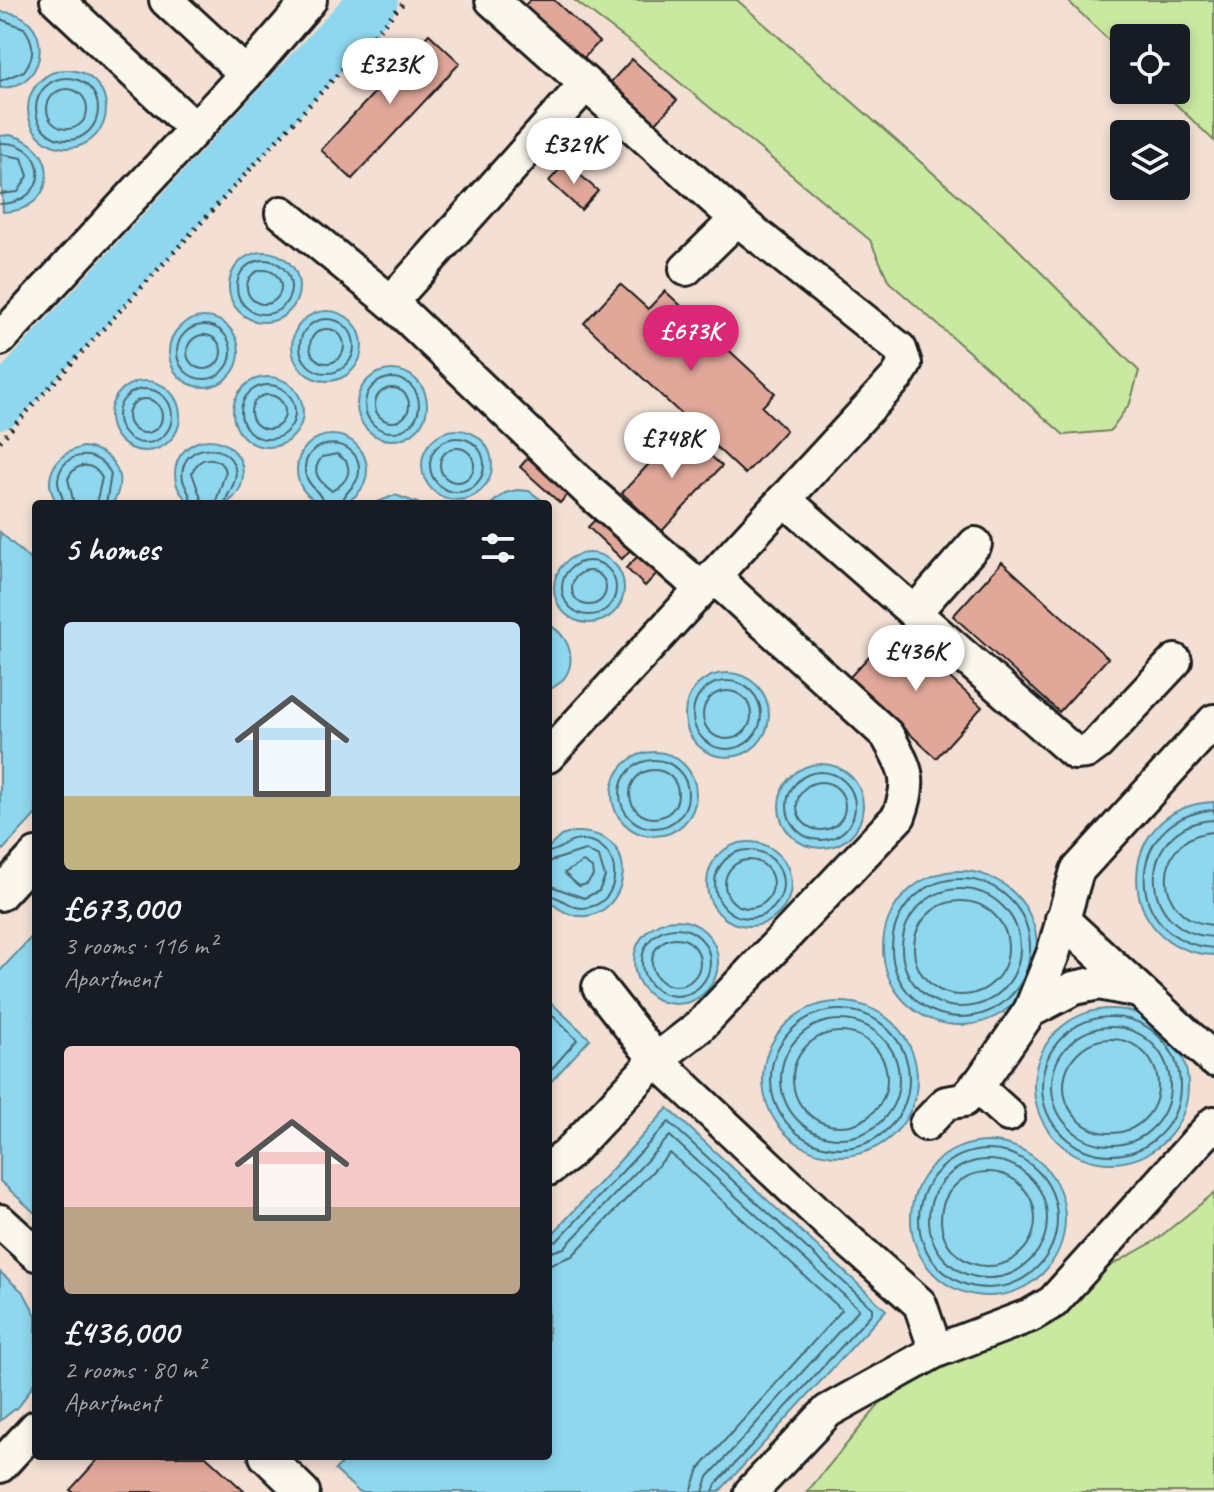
<!DOCTYPE html>
<html lang="en">
<head>
<meta charset="utf-8">
<style>
  :root { --surface:#171b24; --page:#242831; --text:#f1f3f6; --muted:#9ea1a6; --accent:#db2777 }
  body { margin:0; font-family:Caveat,sans-serif; background:var(--page); color:var(--text); height:100vh; display:flex; flex-direction:column; font-size:30px; white-space:nowrap }
  * { box-sizing:border-box; margin:0 }
  p { font-size:26px; color:var(--muted) }
  .icon { flex:none; width:44px; height:44px; fill:none; stroke:currentColor; stroke-width:2; stroke-linecap:round; stroke-linejoin:round }
  .map { position:relative; flex:1; overflow:hidden }
  .details { position:absolute; left:32px; top:500px; width:520px; height:960px; display:flex; flex-direction:column; background:var(--surface); border-radius:8px; box-shadow:0 4px 12px #0003 }
  .details>* { flex:none }
  .tools { position:absolute; left:1110px; top:24px; display:grid; gap:16px }
  .tools a { display:grid; place-items:center; width:80px; height:80px; border-radius:8px; background:var(--surface); box-shadow:0 4px 12px #0003; font-size:40px }
  .price { position:absolute; translate:-50% -68px; padding:0 18px; border-radius:28px; background:#fff; color:#222; font-size:26px; line-height:52px; filter:drop-shadow(0 2px 4px #0008) }
  .price::after { content:''; position:absolute; left:50%; top:48px; width:24px; height:18px; margin-left:-12px; background:inherit; clip-path:polygon(0 0,100% 0,50% 100%) }
  .price.selected { background:var(--accent); color:#fff }
  ul { padding:0; list-style:none }
  li { display:grid; align-content:center; gap:16px; height:424px; padding:0 32px }
  li span { display:grid; place-items:center; height:248px; border-radius:8px; color:#555 }
  li>.icon { margin-inline-start:auto }
  span .icon { width:144px; height:144px; fill:#fffc; stroke-width:1 }
  li b { font-size:34px }
  h2 { display:flex; justify-content:space-between; align-items:center; height:96px; padding:0 32px; font-size:34px }
  .map>svg:first-child { display:block }
  .green { fill:#c9e8a0; stroke:#72825e; stroke-width:2 }
  .water { fill:#8ed7ef; stroke:#608c9b; stroke-width:2 }
  .lines { fill:none; stroke-linecap:round; stroke-linejoin:round }
  .shore { stroke:#4a6770; stroke-width:2 }
  .river { stroke:#8ed7ef; stroke-width:48 }
  .building { fill:#e1a89a; stroke:#1c1c1c; stroke-width:2 }
  .minor-casing { stroke:#1c1c1c; stroke-width:38 }
  .path { stroke:#1c1c1c; stroke-width:5; stroke-dasharray:2 6; stroke-linecap:butt }
  .minor { stroke:#fbf7ec; stroke-width:32 }
</style>
</head>
<body>
<div class="map">
<svg width="1214" height="1492" viewBox="0 0 1214 1492">
  <rect width="100%" height="100%" fill="#f3dfd3"/>
  <filter id="ink" filterUnits="userSpaceOnUse"><feTurbulence type="fractalNoise" baseFrequency=".0125" numOctaves="2"/><feDisplacementMap in="SourceGraphic" scale="16" xChannelSelector="R" yChannelSelector="G"/><feConvolveMatrix kernelMatrix="1 2 1 2 8 2 1 2 1" color-interpolation-filters="sRGB"/></filter>
  <g filter="url(#ink)">
    <g class="green">
      <path d="M574 0H737L1010 241 1139 371 1130 403 1110 431 1064 435 889 282 870 240 638 48Z"/>
      <path d="M1067 0H1214V141L1161 90H1176V38H1124V55Z"/>
      <path d="M1214 1193V1492H807L892 1389 1155 1241Z"/>
    </g>
    <g class="water">
      <path d="M0 12C53 10 53 88 0 88Z"/>
      <circle cx="67" cy="109" r="39"/>
      <path d="M10 135C63 146 57 212 3 212L0 136Z"/>
      <circle cx="264" cy="287" r="35"/>
      <circle cx="327" cy="346" r="35"/>
      <circle cx="204" cy="352" r="35"/>
      <circle cx="392" cy="405" r="35"/>
      <circle cx="268" cy="412" r="35"/>
      <circle cx="145" cy="416" r="35"/>
      <circle cx="457" cy="465" r="35"/>
      <circle cx="332" cy="470" r="35"/>
      <circle cx="209" cy="474" r="34"/>
      <path d="M83 447C113 450 130 477 112 504H58C40 479 55 453 83 447Z"/>
      <path d="M517 490 529 491 547 504H491L505 493Z"/>
      <path d="M395 495 420 504H373Z"/>
      <path d="M0 532 36 565V814L0 853Z"/>
      <circle cx="589" cy="588" r="35"/>
      <path d="M548 624C576 639 580 677 548 690Z"/>
      <circle cx="727" cy="715" r="42"/>
      <circle cx="654" cy="794" r="42"/>
      <circle cx="821" cy="806" r="42"/>
      <path d="M1214 802V955C1111 950 1112 806 1214 802Z"/>
      <path d="M574 832C664 830 614 961 548 900V848L561 836Z"/>
      <circle cx="749" cy="884" r="42"/>
      <circle cx="960" cy="948" r="77"/>
      <circle cx="676" cy="962" r="42"/>
      <path d="M36 932V1214L0 1181V971Z"/>
      <path d="M548 1000 590 1039 548 1085Z"/>
      <circle cx="840" cy="1079" r="77"/>
      <circle cx="1111" cy="1086" r="77"/>
      <path d="M668 1108 886 1310 719 1492H359L335 1470 348 1456H548V1239Z"/>
      <circle cx="988" cy="1219" r="77"/>
      <path d="M0 1272 24 1293 36 1315V1380L20 1405 0 1421Z"/>
    </g>
    <g class="lines">
      <g class="shore">
        <path d="M0 19 24 28C35 43 35 56 24 71L0 81"/>
        <circle cx="67" cy="109" r="31"/>
        <circle cx="67" cy="109" r="20"/>
        <path d="M0 143C50 141 52 203 0 204"/>
        <path d="M0 154 22 158 28 176 18 192 0 194"/>
        <circle cx="264" cy="287" r="27"/>
        <circle cx="264" cy="287" r="17"/>
        <circle cx="327" cy="346" r="27"/>
        <circle cx="204" cy="352" r="27"/>
        <circle cx="327" cy="346" r="17"/>
        <circle cx="204" cy="352" r="17"/>
        <circle cx="392" cy="405" r="27"/>
        <circle cx="268" cy="412" r="27"/>
        <circle cx="392" cy="405" r="17"/>
        <circle cx="145" cy="416" r="27"/>
        <circle cx="268" cy="412" r="17"/>
        <circle cx="145" cy="416" r="17"/>
        <circle cx="457" cy="465" r="27"/>
        <circle cx="457" cy="465" r="17"/>
        <path d="M337 454 346 461C353 475 344 484 332 491 320 482 309 472 322 457Z"/>
        <path d="M64 504C63 495 57 488 58 479 63 448 100 450 111 474L106 504"/>
        <path d="M74 504 68 479C75 462 93 461 102 478L96 504"/>
        <path d="M192 504C191 491 179 483 183 468 189 442 229 443 235 468 239 483 227 491 225 504"/>
        <path d="M203 504 192 473C199 455 217 454 226 471L215 504"/>
        <path d="M323 504C322 491 307 487 305 472 302 435 362 435 359 472 358 487 343 491 342 504"/>
        <circle cx="589" cy="588" r="27"/>
        <circle cx="589" cy="588" r="17"/>
        <circle cx="727" cy="715" r="34"/>
        <circle cx="727" cy="715" r="24"/>
        <circle cx="654" cy="794" r="34"/>
        <circle cx="654" cy="794" r="24"/>
        <circle cx="821" cy="806" r="34"/>
        <circle cx="821" cy="806" r="24"/>
        <path d="M1214 810C1122 816 1121 941 1214 948"/>
        <path d="M1214 820C1135 824 1135 933 1214 937"/>
        <path d="M1214 832C1151 835 1151 922 1214 925"/>
        <circle cx="749" cy="884" r="34"/>
        <path d="M548 852C561 851 568 839 582 840 625 841 625 907 582 908 568 908 561 896 548 895"/>
        <circle cx="749" cy="884" r="24"/>
        <path d="M548 862 585 850 599 857 605 877 599 891 584 898 548 885"/>
        <path d="M583 862 592 868 593 876 587 884 579 886 564 873Z"/>
        <circle cx="961" cy="948" r="69"/>
        <circle cx="961" cy="948" r="59"/>
        <circle cx="961" cy="948" r="47"/>
        <circle cx="676" cy="962" r="34"/>
        <circle cx="676" cy="962" r="24"/>
        <circle cx="840" cy="1079" r="69"/>
        <path d="M548 1011 577 1040 548 1073"/>
        <circle cx="1111" cy="1086" r="69"/>
        <circle cx="840" cy="1079" r="59"/>
        <circle cx="1111" cy="1086" r="59"/>
        <circle cx="840" cy="1079" r="47"/>
        <circle cx="1111" cy="1086" r="47"/>
        <circle cx="988" cy="1219" r="69"/>
        <circle cx="988" cy="1219" r="59"/>
        <circle cx="988" cy="1219" r="47"/>
        <path d="M548 1243 557 1241 669 1122 872 1308V1313L716 1484 713 1492"/>
        <path d="M548 1253 564 1248 670 1136 859 1309 708 1477 703 1492"/>
        <path d="M548 1265 572 1256 670 1153 842 1310 699 1469 691 1492"/>
      </g>
      <path class="river" d="M0 405 374 0"/>
    </g>
    <g class="building">
      <path d="M530 0H554L599 42 578 64 520 10Z"/>
      <path d="M429 34 460 63 352 179 321 150Z"/>
      <path d="M632 59 677 100 653 126 608 85Z"/>
      <path d="M566 162 598 191 581 210 549 181Z"/>
      <path d="M620 284 648 309 665 291 775 393 762 407 786 430 745 474 584 323Z"/>
      <path d="M681 429 722 466 662 531 622 493Z"/>
      <path d="M533 452 573 488 560 503 520 467Z"/>
      <path d="M600 515 633 547 622 559 588 527Z"/>
      <path d="M644 550 662 568 645 586 626 568Z"/>
      <path d="M1002 562 1108 658 1059 712 953 616Z"/>
      <path d="M895 628 982 707 936 758 849 678Z"/>
      <path d="M101 1456H206L245 1492H73L70 1490Z"/>
    </g>
    <g class="lines">
      <g class="minor-casing">
        <g id="minor">
          <path d="M57 0 194 128"/>
          <path d="M166 0 246 74"/>
          <path d="M492 0 737 219 900 349 905 364 897 377 548 756"/>
          <path d="M282 213 391 302 592 494 702 589"/>
          <path d="M686 269 737 219"/>
          <path d="M391 302 584 86"/>
          <path d="M0 339 246 74 310 0"/>
          <path d="M784 499 1075 753 1086 752 1097 744 1175 661"/>
          <path d="M914 613 975 544"/>
          <path d="M0 894 36 855"/>
          <path d="M1062 919 1214 1060"/>
          <path d="M599 987 656 1060 833 1227 920 1304 936 1351"/>
          <path d="M1030 1011 1053 954 1077 871 1214 721"/>
          <path d="M976 1086 1008 1115"/>
          <path d="M926 1124 946 1103 964 1100 980 1083 1030 1011 1074 988 1099 983 1139 991"/>
          <path d="M548 1169 566 1156 656 1060 700 1026 899 816C913 778 906 769 887 735L714 577"/>
          <path d="M0 1221 36 1254"/>
          <path d="M266 1456 303 1492"/>
          <path d="M0 1466 36 1427"/>
          <path d="M751 1492 828 1411 936 1351 1031 1315 1053 1302 1214 1123"/>
        </g>
      </g>
      <path class="path" d="M0 441 406 0"/>
      <use href="#minor" class="minor"/>
    </g>
  </g>
</svg>
<div class="tools">
<a><svg class="icon" aria-label="locate" viewBox="0 0 24 24"><circle cx="12" cy="12" r="6"/><path d="M12 2v4M12 18v4M2 12h4M18 12h4"/></svg></a>
<a><svg class="icon" aria-label="layers" viewBox="0 0 24 24"><path d="M12 4l9 5-9 5-9-5zM3 14l9 5 9-5"/></svg></a>
</div>
<b class="price" style="left:390px;top:106px">£323K</b>
<b class="price" style="left:574px;top:186px">£329K</b>
<b class="price selected" style="left:691px;top:373px">£673K</b>
<b class="price" style="left:672px;top:480px">£748K</b>
<b class="price" style="left:916px;top:693px">£436K</b>
<section class="details">
<h2>5 homes<svg class="icon" aria-label="filters" viewBox="0 0 24 24"><path d="M4 7h16M4 17h16"/><circle cx="9" cy="7" r="2"/><circle cx="15" cy="17" r="2"/></svg></h2>
<ul>
<li><span style="background:linear-gradient(#bfe0f5 70%,#c2b280 0)"><svg class="icon" aria-label="home" viewBox="0 0 24 24"><path d="M3 11l9-7 9 7M6 9v11h12V9"/></svg></span><div><b>£673,000</b><p>3 rooms · 116 m²</p><p>Apartment</p></div></li>
<li><span style="background:linear-gradient(#f6c9c9 65%,#b9a48a 0)"><svg class="icon" aria-label="home" viewBox="0 0 24 24"><path d="M3 11l9-7 9 7M6 9v11h12V9"/></svg></span><div><b>£436,000</b><p>2 rooms · 80 m²</p><p>Apartment</p></div></li>
</ul>
</section>
</div>
</body>
</html>
